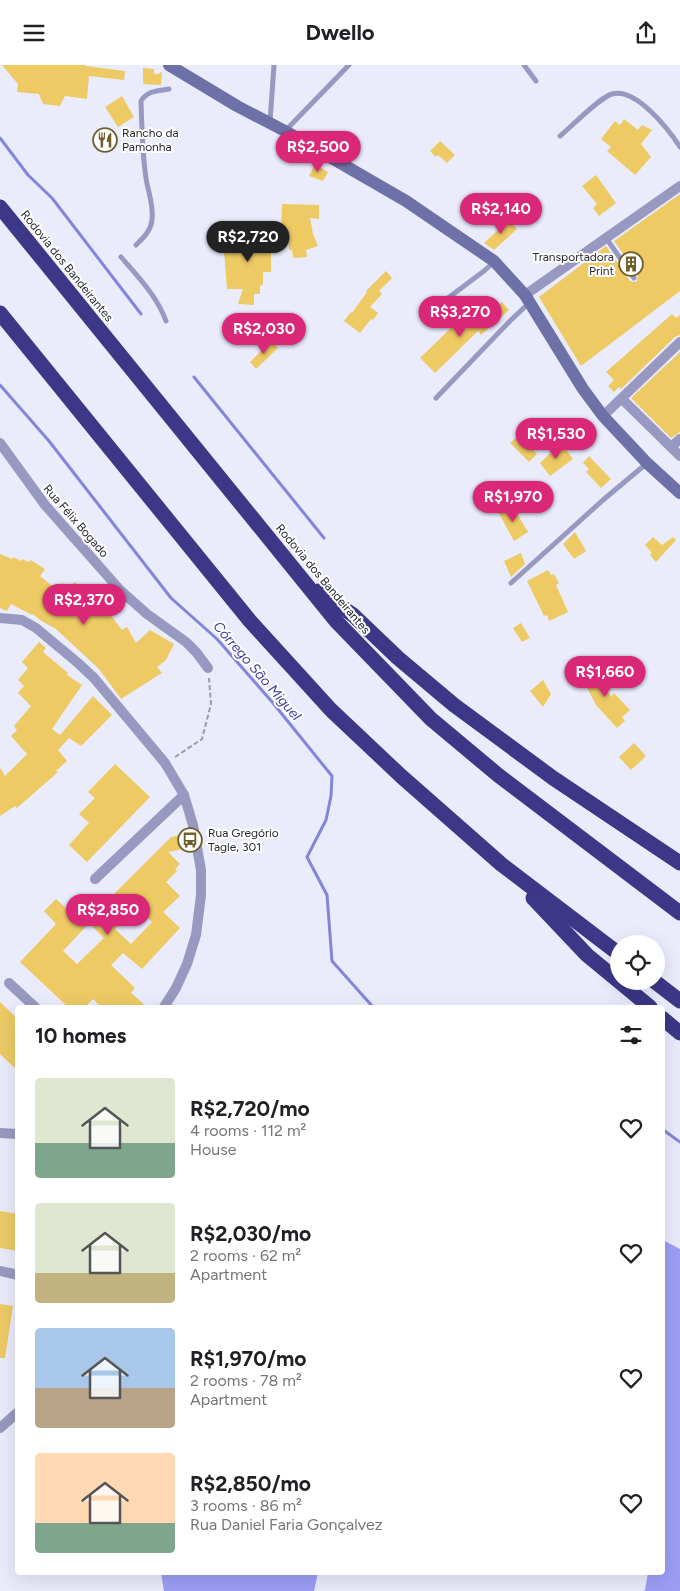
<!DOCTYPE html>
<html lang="en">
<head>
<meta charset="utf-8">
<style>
  :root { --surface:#fff; --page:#f6f6f6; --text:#202124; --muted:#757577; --accent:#db2777 }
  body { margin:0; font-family:Figtree,sans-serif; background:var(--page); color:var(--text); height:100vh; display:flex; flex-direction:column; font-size:19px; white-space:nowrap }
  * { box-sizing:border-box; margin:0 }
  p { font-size:16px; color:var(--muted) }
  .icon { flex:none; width:28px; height:28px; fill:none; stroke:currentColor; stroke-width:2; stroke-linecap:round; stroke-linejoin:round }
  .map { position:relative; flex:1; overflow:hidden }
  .side { position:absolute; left:15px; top:940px; width:650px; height:570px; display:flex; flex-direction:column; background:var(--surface); border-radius:5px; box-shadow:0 5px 20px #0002 }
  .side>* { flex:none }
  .controls { position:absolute; left:610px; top:870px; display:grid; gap:10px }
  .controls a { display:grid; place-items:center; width:55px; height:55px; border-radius:50%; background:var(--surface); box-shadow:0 5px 20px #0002; font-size:25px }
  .price { position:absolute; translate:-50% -42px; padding:0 11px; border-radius:18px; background:var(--accent); color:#fff; font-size:16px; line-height:32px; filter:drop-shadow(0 1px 2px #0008) }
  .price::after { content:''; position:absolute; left:50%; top:30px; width:15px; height:11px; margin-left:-8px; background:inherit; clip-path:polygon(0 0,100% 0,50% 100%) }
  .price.current { background:#222; color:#fff }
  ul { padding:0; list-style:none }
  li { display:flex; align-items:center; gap:15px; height:125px; padding:0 20px }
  li span { display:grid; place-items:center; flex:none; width:140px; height:100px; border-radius:5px; color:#555 }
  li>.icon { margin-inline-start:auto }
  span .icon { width:60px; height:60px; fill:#fffc; stroke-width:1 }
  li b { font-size:21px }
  h2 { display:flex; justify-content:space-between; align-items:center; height:60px; padding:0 20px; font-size:21px }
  header { display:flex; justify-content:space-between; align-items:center; height:65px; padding:0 20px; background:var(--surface); font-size:22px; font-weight:700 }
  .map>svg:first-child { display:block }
  .forest { fill:#9c9ef6 }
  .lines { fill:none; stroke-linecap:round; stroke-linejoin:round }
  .stream { stroke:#8384da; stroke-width:3 }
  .building { fill:#edca64; fill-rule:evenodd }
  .path { stroke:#9a9ba9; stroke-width:2; stroke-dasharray:5 2.5; stroke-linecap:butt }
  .service { stroke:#9799c0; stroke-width:5 }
  .minor { stroke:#9799c0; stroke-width:10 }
  .secondary { stroke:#6e70a8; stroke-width:12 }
  .motorway { stroke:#3c3786; stroke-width:15 }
  .labels { text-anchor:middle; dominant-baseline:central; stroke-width:4; stroke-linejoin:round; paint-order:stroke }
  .poi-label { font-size:12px; fill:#282832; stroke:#fff; text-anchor:start }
  .street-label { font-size:12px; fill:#282832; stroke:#fff }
  .water-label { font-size:14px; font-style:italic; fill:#453ca1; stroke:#fff }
</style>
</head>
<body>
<header><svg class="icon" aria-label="menu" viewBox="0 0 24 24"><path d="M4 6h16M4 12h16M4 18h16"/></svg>Dwello<svg class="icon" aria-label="share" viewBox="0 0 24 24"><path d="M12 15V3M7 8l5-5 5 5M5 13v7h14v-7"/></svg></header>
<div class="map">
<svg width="680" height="1526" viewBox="0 0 680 1526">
  <rect width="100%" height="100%" fill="#eaecfc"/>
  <g class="forest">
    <path d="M663 1175 680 1184V1526H643L645 1525 648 1508H662Z"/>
    <path d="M161 1508H318L314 1526H164Z"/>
  </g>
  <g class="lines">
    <g class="stream">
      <path d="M0 73 28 110 52 133 141 249"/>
      <path d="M194 312 324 473"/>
      <path d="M0 320 49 376 171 533 217 574 273 638 332 711 331 731 326 755 307 792 327 830 332 896 373 942"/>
      <path d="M662 1064 680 1077"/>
    </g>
  </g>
  <g class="building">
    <path d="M2 0H86V1L125 6 124 15 89 11 87 34 65 31 60 41 43 39 39 29 17 27 18 19Z"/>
    <path d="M143 3 154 4V9H158L162 7 161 20 142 19 145 17H143Z"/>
    <path d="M122 31 134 52 118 62 105 42Z"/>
    <path d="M624 54 638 65 642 60 652 65 641 79 651 92 635 110 607 86 611 82 601 74 615 56 620 60Z"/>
    <path d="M440 76 455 90 447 98 438 90 436 92 430 86Z"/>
    <path d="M315 99 328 107 323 116 309 111Z"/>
    <path d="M596 110 616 138 599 151 593 143 597 139 582 121Z"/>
    <path d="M527 128 533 135 523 145 516 137Z"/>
    <path d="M680 129V226L581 301 539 232 606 181 630 216 634 217 637 216 638 210 614 176Z"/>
    <path d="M282 139 319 140V154L310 153 313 169 318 181 306 185 307 192 293 193 292 185H289L288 171 281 172Z"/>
    <path d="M509 155 517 164 494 185 484 178Z"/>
    <path d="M271 165V207H263V220L260 221V229H254V240L238 239 243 224H227L223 174 259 168V166Z"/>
    <path d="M386 206 392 213 379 226 382 229 370 242 378 248 373 255 371 254 360 268 344 256 351 247 352 248 367 227 366 226Z"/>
    <path d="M502 237 509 245 481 270 478 266 435 308 420 293 457 257 465 265 489 244 492 246Z"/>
    <path d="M672 249 676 253 680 250V270L675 272 621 324 619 322 614 327 608 321 614 315 606 307Z"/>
    <path d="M271 276 278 283 256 304 250 297Z"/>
    <path d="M680 287V367L671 373 631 333Z"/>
    <path d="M519 370 537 389 529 397 510 378Z"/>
    <path d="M561 378 573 394 550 411 540 398Z"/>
    <path d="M589 391 611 414 601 423 586 407 589 404 583 398Z"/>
    <path d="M507 441 511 447 515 445 528 467 514 476 498 447Z"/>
    <path d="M575 467 586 486 574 494 563 479Z"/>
    <path d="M653 472 662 480 673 472 676 475 656 497 650 490 652 488 645 480Z"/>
    <path d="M521 488 525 499 511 512 504 496Z"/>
    <path d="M0 489 12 494 13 492 21 496 22 494 29 497 31 495 45 504 40 511 56 524 62 518 68 523 75 517 108 547 122 565 127 562 136 578 150 565 174 579 166 595 157 602 162 608 121 634 99 604 56 564 40 555 33 549 32 550 11 539 7 546 0 543Z"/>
    <path d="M548 505 551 510 554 509 559 518 556 520 568 547 549 556 547 550 544 551 527 516Z"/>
    <path d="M521 558 530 573 522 577 513 563Z"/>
    <path d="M39 577 46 583 43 587 68 608 67 610 82 620 52 664 60 670 93 631 112 650 81 681 69 673 58 685 67 696 56 706 58 707 17 743 15 741 0 751V703L5 711 27 689 11 671 17 665 14 661 31 641 18 628 24 621 18 615 28 603 22 597Z"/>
    <path d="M595 602 611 632 614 628 630 645 622 652 625 656 617 663 596 640 580 609Z"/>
    <path d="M543 615 551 629 543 642 530 626Z"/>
    <path d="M634 678 646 691 631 705 619 692Z"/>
    <path d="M115 699 150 732 87 797 69 780 89 758 79 749 95 733 88 727Z"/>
    <path d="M186 769 189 783 168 787 180 799 175 804 177 806 166 817 180 831 163 847 180 863 142 904 123 888 111 900 135 923 131 928 147 942H101L93 934 85 942H68L20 897 56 859 44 846 56 834 68 845 81 831 97 846 171 772ZM137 842 152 857 131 879 115 864ZM89 858 104 873 77 899 63 886Z"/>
    <path d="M0 937 18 954V1006L0 989Z"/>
    <path d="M0 1146 18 1149V1186L0 1183Z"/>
    <path d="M0 1239 13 1241 5 1293H0Z"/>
  </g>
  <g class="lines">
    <path class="path" d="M175 692 202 674 211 639 209 613"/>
    <g class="service">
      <path d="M524 0 536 16"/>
      <path d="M270 57 274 0"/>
      <path d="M286 65 349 0"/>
      <path d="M560 71C572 61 599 33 612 29 636 22 669 65 680 82"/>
      <path d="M606 173 634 213"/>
      <path d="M136 180C143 173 151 166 152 155 154 140 148 127 146 113 142 87 142 62 141 36 148 25 158 26 169 24"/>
      <path d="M121 192C138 212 157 231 166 256"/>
      <path d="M444 236 484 206 494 197"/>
      <path d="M436 333 510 256 529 238"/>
      <path d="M511 518 603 435 646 399"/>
    </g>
    <g class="minor">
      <path d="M525 230 680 121"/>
      <path d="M622 334 680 391"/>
      <path d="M603 351 680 277"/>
      <path d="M0 378 45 440 120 525 147 549 186 577 196 587 208 603"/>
      <path d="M671 382 680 374"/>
      <path d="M0 553 22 555 36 563 78 598 94 613 165 698 184 730 193 760 201 805V830L196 870 187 899 176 923 164 942"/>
      <path d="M95 814 184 730"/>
      <path d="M9 918 35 942"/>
      <path d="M0 1068 18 1069"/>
      <path d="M0 1206 18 1210"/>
      <path d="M0 1363 18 1347"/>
    </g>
    <path class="secondary" d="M169 0 237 41 285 66 406 136 494 196 525 230 583 324 603 351 647 398 680 428"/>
    <g class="motorway">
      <path d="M0 142 336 556 431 654 498 710 680 848"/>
      <path d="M0 248 250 556 331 645 401 711 501 799 619 889"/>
      <path d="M318 526 353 550 398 593 454 640 553 713 680 798"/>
      <path d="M533 833 587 890 650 942"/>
      <path d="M654 916 680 936"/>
      <path d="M662 953 680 968"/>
    </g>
  </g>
  <defs>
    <g id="restaurant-ring" transform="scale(1.25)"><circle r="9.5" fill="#fff" stroke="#6f5e2c" stroke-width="1.5"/><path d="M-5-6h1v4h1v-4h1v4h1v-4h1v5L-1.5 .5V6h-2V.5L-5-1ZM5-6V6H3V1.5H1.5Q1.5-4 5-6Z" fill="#6f5e2c"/></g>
    <g id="building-ring" transform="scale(1.25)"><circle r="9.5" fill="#fff" stroke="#6f5e2c" stroke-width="1.5"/><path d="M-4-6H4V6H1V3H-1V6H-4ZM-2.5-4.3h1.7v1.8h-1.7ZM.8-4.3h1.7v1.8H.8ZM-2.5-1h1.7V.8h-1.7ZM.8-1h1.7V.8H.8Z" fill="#6f5e2c"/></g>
    <g id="bus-ring" transform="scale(1.25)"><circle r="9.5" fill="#fff" stroke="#6f5e2c" stroke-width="1.5"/><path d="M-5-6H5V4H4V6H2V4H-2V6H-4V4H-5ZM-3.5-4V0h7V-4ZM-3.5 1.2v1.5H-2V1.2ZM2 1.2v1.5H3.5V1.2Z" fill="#6f5e2c"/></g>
  </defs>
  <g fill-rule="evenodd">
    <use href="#restaurant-ring" x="105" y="75"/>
    <use href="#building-ring" x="631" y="199"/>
    <use href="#bus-ring" x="190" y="775"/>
  </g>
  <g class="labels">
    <g class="poi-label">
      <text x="122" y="68">Rancho da<tspan x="122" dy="14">Pamonha</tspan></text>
      <text x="614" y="192" text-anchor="end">Transportadora<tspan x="614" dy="14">Print</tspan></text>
      <text x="208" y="768">Rua Gregório<tspan x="208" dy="14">Tagle, 301</tspan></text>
    </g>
    <g class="street-label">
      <text transform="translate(67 201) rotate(51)">Rodovia dos Bandeirantes</text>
      <text transform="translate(76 456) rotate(49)">Rua Félix Bogado</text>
      <text transform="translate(323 514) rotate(50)">Rodovia dos Bandeirantes</text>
    </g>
    <g class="water-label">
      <text transform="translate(257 606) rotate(49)">Córrego São Miguel</text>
    </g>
  </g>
</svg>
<div class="controls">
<a><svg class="icon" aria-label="locate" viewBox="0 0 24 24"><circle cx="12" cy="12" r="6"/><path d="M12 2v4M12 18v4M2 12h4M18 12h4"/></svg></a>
</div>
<b class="price" style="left:318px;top:108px">R$2,500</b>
<b class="price" style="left:501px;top:170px">R$2,140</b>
<b class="price current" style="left:248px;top:198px">R$2,720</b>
<b class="price" style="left:460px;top:273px">R$3,270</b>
<b class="price" style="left:264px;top:290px">R$2,030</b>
<b class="price" style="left:556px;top:395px">R$1,530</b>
<b class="price" style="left:513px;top:458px">R$1,970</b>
<b class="price" style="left:84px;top:561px">R$2,370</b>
<b class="price" style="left:605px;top:633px">R$1,660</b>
<b class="price" style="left:108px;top:871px">R$2,850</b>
<section class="side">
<h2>10 homes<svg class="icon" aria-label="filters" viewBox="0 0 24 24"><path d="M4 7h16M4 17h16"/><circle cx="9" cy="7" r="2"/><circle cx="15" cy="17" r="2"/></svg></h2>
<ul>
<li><span style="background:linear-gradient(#dfe7d0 65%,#7fa58c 0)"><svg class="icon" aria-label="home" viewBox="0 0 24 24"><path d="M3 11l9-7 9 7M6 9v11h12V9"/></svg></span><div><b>R$2,720/mo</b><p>4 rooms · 112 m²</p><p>House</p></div><svg class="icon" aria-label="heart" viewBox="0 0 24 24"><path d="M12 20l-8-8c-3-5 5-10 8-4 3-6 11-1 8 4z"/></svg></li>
<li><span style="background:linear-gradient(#dfe7d0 70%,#c2b280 0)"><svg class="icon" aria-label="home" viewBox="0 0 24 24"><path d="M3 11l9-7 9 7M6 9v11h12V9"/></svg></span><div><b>R$2,030/mo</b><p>2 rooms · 62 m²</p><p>Apartment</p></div><svg class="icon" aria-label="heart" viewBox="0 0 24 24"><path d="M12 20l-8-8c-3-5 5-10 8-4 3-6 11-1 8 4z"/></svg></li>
<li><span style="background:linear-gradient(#a9c7e8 60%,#b9a48a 0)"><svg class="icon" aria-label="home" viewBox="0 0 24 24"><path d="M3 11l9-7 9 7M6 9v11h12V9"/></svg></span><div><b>R$1,970/mo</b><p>2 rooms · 78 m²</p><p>Apartment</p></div><svg class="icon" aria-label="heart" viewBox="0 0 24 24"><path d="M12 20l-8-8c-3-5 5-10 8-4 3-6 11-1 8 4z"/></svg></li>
<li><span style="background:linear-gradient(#ffd9b3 70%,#7fa58c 0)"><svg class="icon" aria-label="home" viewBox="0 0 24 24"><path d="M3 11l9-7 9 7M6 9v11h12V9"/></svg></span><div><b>R$2,850/mo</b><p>3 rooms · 86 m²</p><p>Rua Daniel Faria Gonçalvez</p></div><svg class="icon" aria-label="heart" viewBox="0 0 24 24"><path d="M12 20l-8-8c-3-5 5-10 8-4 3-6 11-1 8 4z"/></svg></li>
</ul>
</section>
</div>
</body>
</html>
